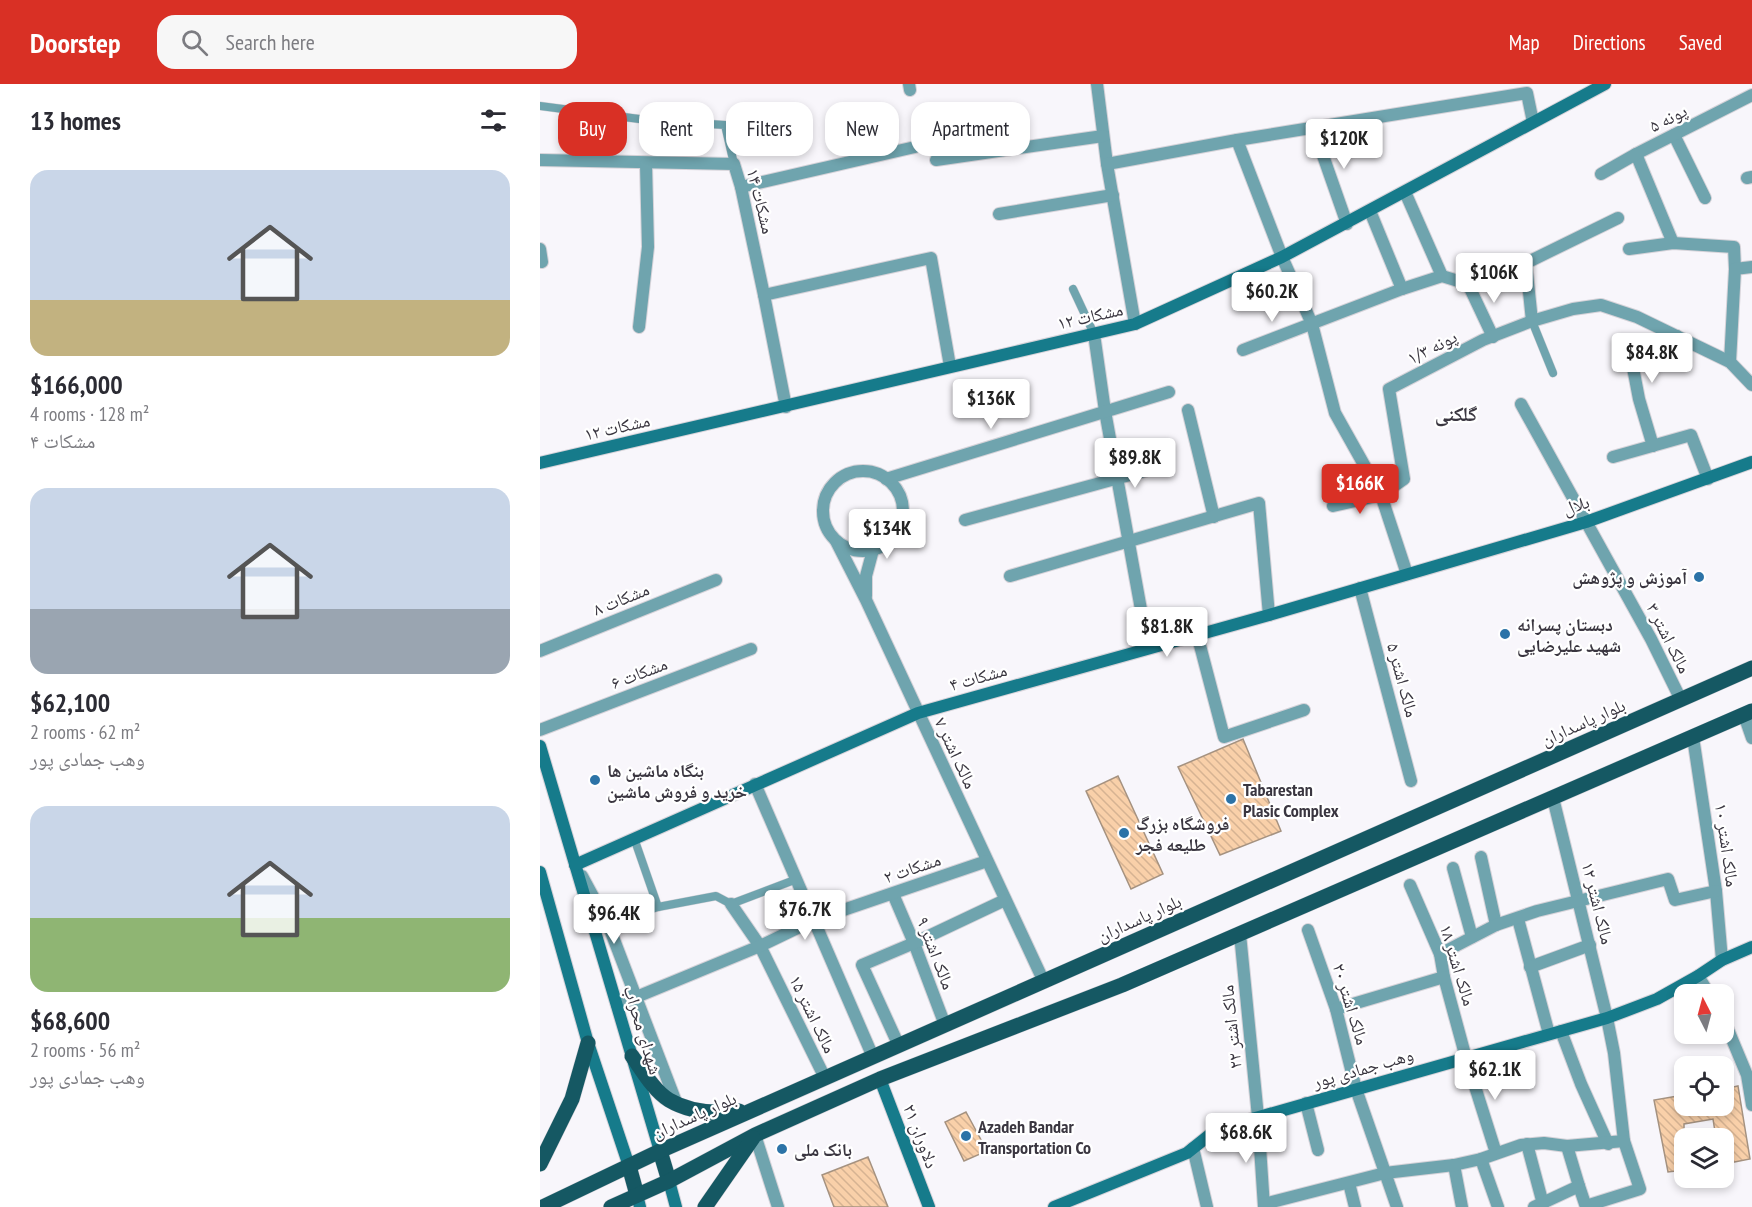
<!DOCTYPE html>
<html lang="en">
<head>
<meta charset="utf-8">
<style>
  :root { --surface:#fff; --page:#f7f7f7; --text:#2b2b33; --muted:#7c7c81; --accent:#d93025 }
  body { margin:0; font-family:"PT Sans Narrow","Noto Naskh Arabic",sans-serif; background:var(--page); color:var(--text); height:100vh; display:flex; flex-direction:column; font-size:22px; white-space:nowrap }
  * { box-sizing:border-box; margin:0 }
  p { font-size:20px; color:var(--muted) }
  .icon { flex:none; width:33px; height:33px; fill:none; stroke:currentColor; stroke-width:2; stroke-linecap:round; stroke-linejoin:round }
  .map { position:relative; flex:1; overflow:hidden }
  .side { display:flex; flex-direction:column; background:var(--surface); width:540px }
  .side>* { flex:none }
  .banner { position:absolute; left:18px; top:18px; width:570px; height:54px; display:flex; gap:12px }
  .needle { width:39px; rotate:354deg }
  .tools { position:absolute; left:1134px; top:900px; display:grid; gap:12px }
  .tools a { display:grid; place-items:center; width:60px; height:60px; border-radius:12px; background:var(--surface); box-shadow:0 3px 9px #0003; font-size:30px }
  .price { position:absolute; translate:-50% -51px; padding:0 14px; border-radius:6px; background:#fff; color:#222; font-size:20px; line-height:39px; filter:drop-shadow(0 2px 3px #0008) }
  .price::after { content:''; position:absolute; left:50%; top:36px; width:18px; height:14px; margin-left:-9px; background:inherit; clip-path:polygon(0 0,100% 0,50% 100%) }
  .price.on { background:var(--accent); color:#fff }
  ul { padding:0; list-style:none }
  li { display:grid; align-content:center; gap:12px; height:318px; padding:0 30px }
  li span { display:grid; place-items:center; height:186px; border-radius:18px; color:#555 }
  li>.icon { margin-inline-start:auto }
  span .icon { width:108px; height:108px; fill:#fffc; stroke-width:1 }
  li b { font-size:26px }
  h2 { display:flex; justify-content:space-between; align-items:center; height:72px; padding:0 30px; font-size:26px }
  .chip { padding:0 21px; border-radius:18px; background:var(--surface); box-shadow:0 3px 9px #0003; font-size:21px; line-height:54px }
  .chip.on { background:var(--accent); color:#fff }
  header { display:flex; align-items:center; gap:36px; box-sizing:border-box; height:84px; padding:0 30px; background:var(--accent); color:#fff }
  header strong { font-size:28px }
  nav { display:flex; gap:33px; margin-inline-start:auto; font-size:21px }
  .search { width:420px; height:54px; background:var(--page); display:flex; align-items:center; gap:15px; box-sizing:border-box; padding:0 21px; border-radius:18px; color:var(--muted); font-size:22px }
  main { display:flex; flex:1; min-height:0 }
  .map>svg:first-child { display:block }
  .building { fill:url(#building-back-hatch); stroke:#a59280; stroke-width:1.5 }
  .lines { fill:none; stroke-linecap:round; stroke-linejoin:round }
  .lane-casing { stroke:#d6d3d9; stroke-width:9 }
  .street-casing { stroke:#d6d3d9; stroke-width:14 }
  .secondary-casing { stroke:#d6d3d9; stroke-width:14 }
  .primary-casing { stroke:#d6d3d9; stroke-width:16 }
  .lane { stroke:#6fa4ae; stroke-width:8 }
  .street { stroke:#6fa4ae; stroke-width:12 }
  .secondary { stroke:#167b8b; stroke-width:12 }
  .primary { stroke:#155863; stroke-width:15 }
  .poi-dot { fill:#2c73a7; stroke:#fff; stroke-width:2 }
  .labels { text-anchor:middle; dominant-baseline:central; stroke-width:4.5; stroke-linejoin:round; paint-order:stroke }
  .street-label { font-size:18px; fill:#3a3640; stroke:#fff }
  .poi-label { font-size:18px; font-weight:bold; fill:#3a3640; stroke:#fff; text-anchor:start }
  .neighbourhood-label { font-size:20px; font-weight:bold; fill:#3a3640; stroke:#fff }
</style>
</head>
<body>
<header>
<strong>Doorstep</strong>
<div class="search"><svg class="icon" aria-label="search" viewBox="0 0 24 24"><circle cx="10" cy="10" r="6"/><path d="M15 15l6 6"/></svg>Search here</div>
<nav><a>Map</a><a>Directions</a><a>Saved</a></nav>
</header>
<main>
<section class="side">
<h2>13 homes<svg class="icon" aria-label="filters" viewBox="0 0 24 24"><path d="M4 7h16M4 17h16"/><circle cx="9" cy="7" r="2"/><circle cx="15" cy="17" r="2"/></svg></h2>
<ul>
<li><span style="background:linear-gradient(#c9d6e8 70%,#c2b280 0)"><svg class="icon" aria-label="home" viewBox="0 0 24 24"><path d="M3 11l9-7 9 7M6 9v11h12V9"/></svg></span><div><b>$166,000</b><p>4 rooms · 128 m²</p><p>مشکات ۴</p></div></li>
<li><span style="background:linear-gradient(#c9d6e8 65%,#9aa5b1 0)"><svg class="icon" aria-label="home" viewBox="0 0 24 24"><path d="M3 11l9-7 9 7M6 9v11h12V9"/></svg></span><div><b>$62,100</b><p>2 rooms · 62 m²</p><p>وهب جمادی پور</p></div></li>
<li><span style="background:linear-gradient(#c9d6e8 60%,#8fb573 0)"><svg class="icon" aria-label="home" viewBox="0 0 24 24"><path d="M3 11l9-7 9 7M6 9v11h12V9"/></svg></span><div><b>$68,600</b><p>2 rooms · 56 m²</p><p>وهب جمادی پور</p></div></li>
</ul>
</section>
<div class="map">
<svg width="1212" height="1123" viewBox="0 0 1212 1123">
  <defs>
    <pattern id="building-back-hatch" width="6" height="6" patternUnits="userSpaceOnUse" patternTransform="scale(1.5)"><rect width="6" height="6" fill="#f9d0a9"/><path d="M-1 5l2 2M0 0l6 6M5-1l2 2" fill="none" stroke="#d6b392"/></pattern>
  </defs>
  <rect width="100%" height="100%" fill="#f8f6fb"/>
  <g class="building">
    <path d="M703 655 741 747 680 771 638 683Z"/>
    <path d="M578 692 623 790 591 805 546 707Z"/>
    <path d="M1198 1002 1210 1075 1184 1080V1054H1176L1173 1035 1144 1040V1086L1128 1088 1114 1016 1144 1011V1022H1184V1005Z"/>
    <path d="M426 1028 447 1067 424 1077 405 1038Z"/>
    <path d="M328 1073 348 1123H294L282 1091Z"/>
  </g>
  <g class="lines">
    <g class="lane-casing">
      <g id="lane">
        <path d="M0 22 107 36 185 41 194 80"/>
        <path d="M533 205 554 250"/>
        <path d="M992 237 1013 289"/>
        <path d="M94 754 118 823"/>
        <path d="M53 844 118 823 176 812 191 820 257 795"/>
      </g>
    </g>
    <g class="street-casing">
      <g id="street">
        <path d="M369 0 370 6"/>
        <path d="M557 0 567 80 595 240"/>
        <path d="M773 43 807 140"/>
        <path d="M1134 51 1165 114"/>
        <path d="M697 56 742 173 772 240 795 329 841 411 867 490"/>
        <path d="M1096 70 1133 159"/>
        <path d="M0 76 194 80 201 103 224 211"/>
        <path d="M396 76 563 52"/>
        <path d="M567 80 697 56 987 9 993 38"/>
        <path d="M1061 90 1096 70 1212 11"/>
        <path d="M1207 94 1212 93"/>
        <path d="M201 103 375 63"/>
        <path d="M865 108 902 192"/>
        <path d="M830 127 862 205"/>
        <path d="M459 130 573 111"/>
        <path d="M0 165 2 178"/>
        <path d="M1089 165 1133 159 1194 163 1195 185"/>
        <path d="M986 179 1078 134"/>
        <path d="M928 200 953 253"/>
        <path d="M99 243 108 163 106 80"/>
        <path d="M554 250 565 327 608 564"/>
        <path d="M703 266 862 205 902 192 928 200 986 179 992 237"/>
        <path d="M1190 278 1195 185 1212 183"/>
        <path d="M981 320 1111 555 1141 616"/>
        <path d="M246 323 224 211 391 174 410 282"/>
        <path d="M648 326 674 433"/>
        <path d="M1113 362 1099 315 1090 268 1137 252"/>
        <path d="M1073 373 1151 351 1168 395"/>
        <circle cx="323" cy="427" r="40"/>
        <path d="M346 395 629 308"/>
        <path d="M793 422 841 411 864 395 849 305 943 256 992 237 1033 225 1061 221 1097 233 1190 278 1212 301"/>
        <path d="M425 436 619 383"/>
        <path d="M296 457 326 516 504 898"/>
        <path d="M470 492 719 419 729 531"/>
        <path d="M820 504 871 697"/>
        <path d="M326 512V492L333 466"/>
        <path d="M657 550 684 653 764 626"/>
        <path d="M0 567 176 496"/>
        <path d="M1204 631 1212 654"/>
        <path d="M0 646 211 565"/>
        <path d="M1153 653 1176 807 1182 876"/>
        <path d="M215 700 333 973"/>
        <path d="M1013 714 1067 934 1074 969 1084 1057 1100 1105 1046 1122"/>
        <path d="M941 773 956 841"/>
        <path d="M913 784 932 853"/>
        <path d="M42 792 68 840 136 1018"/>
        <path d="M870 801 900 870 904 893 926 974 956 1069"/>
        <path d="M353 810 374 859 405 941"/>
        <path d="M191 820 220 862 285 994"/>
        <path d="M978 835 1009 950"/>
        <path d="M768 846 796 925 816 1005 857 1123"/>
        <path d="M700 850 718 1033 724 1123"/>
        <path d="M900 870 956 841 997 827 1128 795 1135 816 1176 807"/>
        <path d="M990 883 1050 861"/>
        <path d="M1158 892 1169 910"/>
        <path d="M77 921 220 862 274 836 447 777"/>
        <path d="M796 925 904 893"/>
        <path d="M1184 936 1207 991 1212 1021"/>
        <path d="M1021 947 1041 1000 1068 1060"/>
        <path d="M359 962 322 881 374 859 465 816"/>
        <path d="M766 1019 778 1066"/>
        <path d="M215 1051 238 1123"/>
        <path d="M987 1060 1003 1120"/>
        <path d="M1027 1062 1039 1102"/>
        <path d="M653 1064 667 1123"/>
        <path d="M941 1075 958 1123"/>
        <path d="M914 1081 922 1123"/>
        <path d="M809 1099 815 1123"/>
        <path d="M724 1120 845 1089 914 1081 941 1075 981 1061 1004 1059 1027 1062 1084 1057"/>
        <path d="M994 1123 1039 1102 1046 1123"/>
      </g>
    </g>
    <g class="secondary-casing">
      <g id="secondary">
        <path d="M0 379 595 240 742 173 1065 0"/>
        <path d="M0 662 120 1067"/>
        <path d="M35 781 378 629 729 531 1046 438 1212 378"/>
        <path d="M0 788 48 959 89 1082"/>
        <path d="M340 995 389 1123"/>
        <path d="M129 1097 136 1123"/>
        <path d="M97 1111 100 1123"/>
        <path d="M514 1123 647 1069 677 1045 1067 934 1117 915 1158 892 1182 876 1212 863"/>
      </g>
    </g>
    <g class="primary-casing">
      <g id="primary">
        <path d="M92 972C102 986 114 1007 129 1016 151 1029 175 1030 199 1027"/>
        <path d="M120 1067 129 1097"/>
        <path d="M0 1080 32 1015 48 959"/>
        <path d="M89 1082 97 1111"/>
        <path d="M3 1123 120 1067 1212 584"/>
        <path d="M71 1123 129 1097 215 1051 340 995 582 901 1212 627"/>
        <path d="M165 1123 213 1054"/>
      </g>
    </g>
    <use href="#lane" class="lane"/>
    <use href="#street" class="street"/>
    <use href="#secondary" class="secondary"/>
    <use href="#primary" class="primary"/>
  </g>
  <g class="poi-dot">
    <circle cx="1159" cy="493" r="6"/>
    <circle cx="965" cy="550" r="6"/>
    <circle cx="55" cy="696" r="6"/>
    <circle cx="691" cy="715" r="6"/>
    <circle cx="584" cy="749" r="6"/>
    <circle cx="426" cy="1052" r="6"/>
    <circle cx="242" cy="1065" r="6"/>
  </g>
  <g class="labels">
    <g class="street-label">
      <text transform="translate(1128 34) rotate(-27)">پونه ۵</text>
      <text transform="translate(221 117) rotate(76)">مشکات ۱۴</text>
      <text transform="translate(550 232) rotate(-13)">مشکات ۱۲</text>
      <text transform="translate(892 263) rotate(-27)">پونه ۱/۳</text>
      <text transform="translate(77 343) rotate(-13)">مشکات ۱۲</text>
      <text transform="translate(1036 421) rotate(-18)">بلال</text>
      <text transform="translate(81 515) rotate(-22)">مشکات ۸</text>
      <text transform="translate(1129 554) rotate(63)">مالک اشتر ۳</text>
      <text transform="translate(99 589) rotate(-21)">مشکات ۶</text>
      <text transform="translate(438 593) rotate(-16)">مشکات ۴</text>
      <text transform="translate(863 596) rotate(75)">مالک اشتر ۵</text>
      <text transform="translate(1043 638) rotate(-24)">بلوار پاسداران</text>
      <text transform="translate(416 669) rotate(65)">مالک اشتر ۷</text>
      <text transform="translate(1187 761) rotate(82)">مالک اشتر ۱۰</text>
      <text transform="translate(372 784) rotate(-19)">مشکات ۲</text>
      <text transform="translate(1058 819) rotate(76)">مالک اشتر ۱۲</text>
      <text transform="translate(599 834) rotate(-24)">بلوار پاسداران</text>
      <text transform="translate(396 869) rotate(69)">مالک اشتر ۹</text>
      <text transform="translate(918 881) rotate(73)">مالک اشتر ۱۸</text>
      <text transform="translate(811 920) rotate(73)">مالک اشتر ۲۰</text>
      <text transform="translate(273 930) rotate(64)">مالک اشتر ۱۵</text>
      <text transform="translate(691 943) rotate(-96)">مالک اشتر ۲۲</text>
      <text transform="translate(103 946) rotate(73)">شهدای محراب</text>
      <text transform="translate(823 984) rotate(-16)">وهب جمادی پور</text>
      <text transform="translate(154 1031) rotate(-24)">بلوار پاسداران</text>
      <text transform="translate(381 1052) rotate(69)">دلاوران ۲۱</text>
    </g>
    <g class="poi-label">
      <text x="1147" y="493" text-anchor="end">آموزش و پژوهش</text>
      <text x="977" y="540">دبستان پسرانه<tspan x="977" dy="21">شهید علیرضایی</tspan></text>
      <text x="67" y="686">بنگاه ماشین ها<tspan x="67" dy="21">خرید و فروش ماشین</tspan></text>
      <text x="703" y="705">Tabarestan<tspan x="703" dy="21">Plasic Complex</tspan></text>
      <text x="596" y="739">فروشگاه بزرگ<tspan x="596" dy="21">طلیعه فجر</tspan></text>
      <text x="438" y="1042">Azadeh Bandar<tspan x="438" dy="21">Transportation Co</tspan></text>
      <text x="254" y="1065">بانک ملی</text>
    </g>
    <g class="neighbourhood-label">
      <text x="916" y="330">گلکنی</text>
    </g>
  </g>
</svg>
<div class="tools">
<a><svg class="needle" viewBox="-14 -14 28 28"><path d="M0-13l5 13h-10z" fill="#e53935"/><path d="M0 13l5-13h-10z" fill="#7c7c81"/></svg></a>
<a><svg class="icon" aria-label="locate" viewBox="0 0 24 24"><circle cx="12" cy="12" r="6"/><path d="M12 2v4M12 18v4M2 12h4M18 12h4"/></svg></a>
<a><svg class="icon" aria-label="layers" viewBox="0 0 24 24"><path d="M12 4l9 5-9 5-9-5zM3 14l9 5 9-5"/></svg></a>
</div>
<b class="price" style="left:804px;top:86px">$120K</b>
<b class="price" style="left:954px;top:220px">$106K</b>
<b class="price" style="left:732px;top:239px">$60.2K</b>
<b class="price" style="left:1112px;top:300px">$84.8K</b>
<b class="price" style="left:451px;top:346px">$136K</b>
<b class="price" style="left:595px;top:405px">$89.8K</b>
<b class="price on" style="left:820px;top:431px">$166K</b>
<b class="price" style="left:347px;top:476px">$134K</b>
<b class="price" style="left:627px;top:574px">$81.8K</b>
<b class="price" style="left:265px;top:857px">$76.7K</b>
<b class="price" style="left:74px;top:861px">$96.4K</b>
<b class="price" style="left:955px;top:1017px">$62.1K</b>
<b class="price" style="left:706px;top:1080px">$68.6K</b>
<div class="banner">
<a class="chip on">Buy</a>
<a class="chip">Rent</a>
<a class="chip">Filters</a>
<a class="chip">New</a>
<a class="chip">Apartment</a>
</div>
</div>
</main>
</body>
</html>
